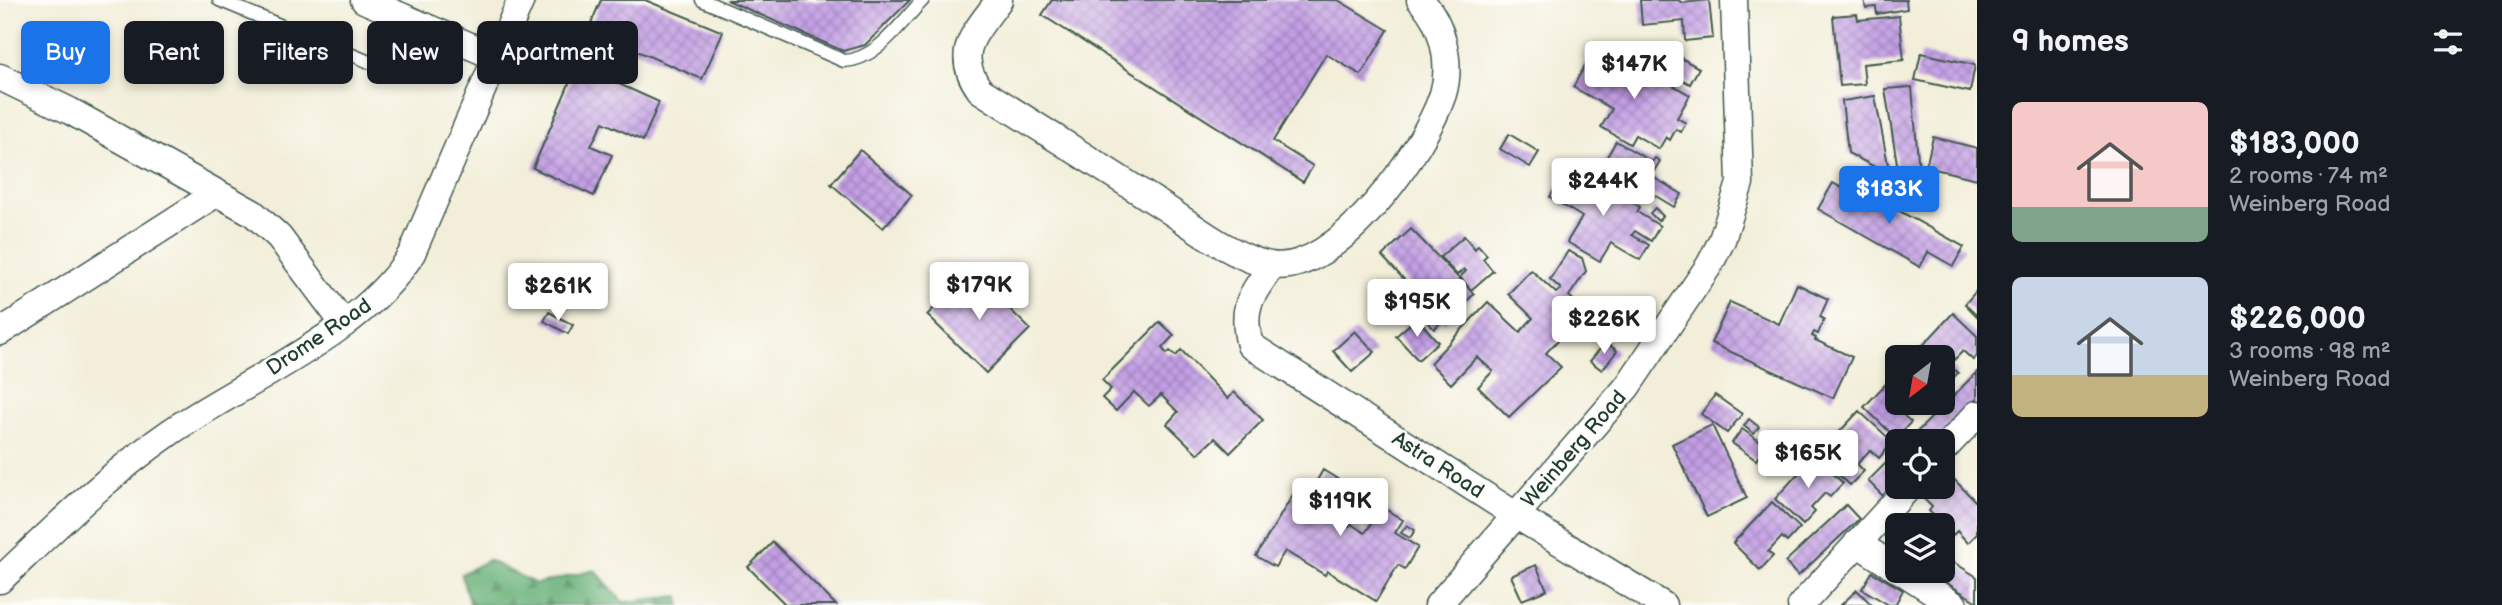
<!DOCTYPE html>
<html lang="en">
<head>
<meta charset="utf-8">
<style>
  :root { --surface:#171b24; --page:#242831; --text:#f1f3f6; --muted:#9ea1a6; --accent:#1a73e8 }
  body { margin:0; font-family:"Balsamiq Sans",sans-serif; background:var(--page); color:var(--text); height:100vh; display:flex; flex-direction:column; font-size:26px; white-space:nowrap }
  * { box-sizing:border-box; margin:0 }
  p { font-size:23px; color:var(--muted) }
  .icon { flex:none; width:38px; height:38px; fill:none; stroke:currentColor; stroke-width:2; stroke-linecap:round; stroke-linejoin:round }
  .map { position:relative; flex:1; overflow:hidden }
  .drawer { display:flex; flex-direction:column; background:var(--surface); width:525px }
  .drawer>* { flex:none }
  .banner { position:absolute; left:21px; top:21px; width:665px; height:63px; display:flex; gap:14px }
  .needle { width:46px; rotate:211deg }
  .tools { position:absolute; left:1885px; top:345px; display:grid; gap:14px }
  .tools a { display:grid; place-items:center; width:70px; height:70px; border-radius:10px; background:var(--surface); box-shadow:0 4px 10px #0003; font-size:35px }
  .price { position:absolute; translate:-50% -60px; padding:0 16px; border-radius:7px; background:#fff; color:#222; font-size:23px; line-height:46px; filter:drop-shadow(0 2px 4px #0008) }
  .price::after { content:''; position:absolute; left:50%; top:42px; width:21px; height:16px; margin-left:-10px; background:inherit; clip-path:polygon(0 0,100% 0,50% 100%) }
  .price.current { background:var(--accent); color:#fff }
  ul { padding:0; list-style:none }
  li { display:flex; align-items:center; gap:21px; height:175px; padding:0 35px }
  li span { display:grid; place-items:center; flex:none; width:196px; height:140px; border-radius:10px; color:#555 }
  li>.icon { margin-inline-start:auto }
  span .icon { width:84px; height:84px; fill:#fffc; stroke-width:1 }
  li b { font-size:30px }
  h2 { display:flex; justify-content:space-between; align-items:center; height:84px; padding:0 35px; font-size:30px }
  .tag { padding:0 24px; border-radius:10px; background:var(--surface); box-shadow:0 4px 10px #0003; font-size:24px; line-height:63px }
  .tag.current { background:var(--accent); color:#fff }
  main { display:flex; flex:1; min-height:0 }
  .map>svg:first-child { display:block }
  .forest { fill:url(#forest-firs); stroke:#447857; stroke-width:2 }
  .building { fill:url(#building-cross-hatch) }
  .lines { fill:none; stroke-linecap:round; stroke-linejoin:round }
  .service-casing { stroke:#3f584d; stroke-width:15 }
  .minor-casing { stroke:#3f584d; stroke-width:29 }
  .service { stroke:#fff; stroke-width:12 }
  .minor { stroke:#fff; stroke-width:26 }
  .labels { text-anchor:middle; dominant-baseline:central; stroke-width:5; stroke-linejoin:round; paint-order:stroke }
  .street-label { font-size:21px; fill:#1f3d34; stroke:#fdfcf7 }
</style>
</head>
<body>
<main>
<div class="map">
<svg width="1977" height="605" viewBox="0 0 1977 605">
  <defs>
    <pattern id="forest-firs" width="22" height="20" patternUnits="userSpaceOnUse" patternTransform="scale(1.75)"><rect width="22" height="20" fill="#6ab27a"/><path d="M5 1l3.5 6h-7zM16 11l3.5 6h-7z" fill="#579265"/></pattern>
    <pattern id="building-cross-hatch" width="8" height="8" patternUnits="userSpaceOnUse" patternTransform="scale(1.75)"><rect width="8" height="8" fill="#c39ee5"/><path d="M0 0l8 8M0 8l8-8" fill="none" stroke="#9e82ba"/></pattern>
  </defs>
  <rect width="100%" height="100%" fill="#fdfcf7"/>
  <filter id="ink" filterUnits="userSpaceOnUse"><feTurbulence type="fractalNoise" baseFrequency=".0143" numOctaves="2"/><feDisplacementMap in="SourceGraphic" scale="14" xChannelSelector="R" yChannelSelector="G"/><feConvolveMatrix kernelMatrix="1 2 1 2 8 2 1 2 1" color-interpolation-filters="sRGB"/></filter>
  <filter id="wash" filterUnits="userSpaceOnUse"><feTurbulence type="fractalNoise" baseFrequency=".00686" numOctaves="4" result="noise"/><feDisplacementMap in="SourceGraphic" scale="28" xChannelSelector="R" yChannelSelector="G"/><feGaussianBlur stdDeviation="1.57" result="paint"/><feColorMatrix in="noise" values="0 0 0 0 0 0 0 0 0 0 0 0 0 0 0 0 0 1.4 0 .05"/><feComposite in="paint" operator="in"/></filter>
  <g filter="url(#wash)">
    <rect width="100%" height="100%" fill="#f2eed9"/>
    <path class="forest" d="M488 560 536 584 595 570 623 602 679 596 680 605H470L461 574Z"/>
    <g id="blocks">
      <g class="building">
        <path d="M601 0H645L723 32 702 79 635 50 632 56 586 35Z"/>
        <path d="M727 0H910L865 45 843 51Z"/>
        <path d="M1052 0H1338L1388 30 1361 75 1326 54 1273 141 1313 166 1303 182 1042 15Z"/>
        <path d="M1640 0H1678L1682 3 1709 0 1713 38 1685 41 1684 21 1642 25Z"/>
        <path d="M1864 0H1906L1907 9 1877 14 1876 7 1866 8Z"/>
        <path d="M1857 14 1858 20 1899 16 1904 60 1863 64 1865 84 1840 86 1833 16Z"/>
        <path d="M1593 51 1632 73 1637 65 1690 95 1677 118 1686 123 1681 132 1676 129 1670 140 1666 137 1659 149 1635 135 1630 144 1601 127 1612 109 1573 87Z"/>
        <path d="M1670 52 1699 68 1690 84 1661 67Z"/>
        <path d="M1921 53 1975 65 1970 92 1915 80Z"/>
        <path d="M577 65 659 102 643 141 603 122 591 146 612 155 594 196 533 168Z"/>
        <path d="M1912 87 1921 196 1900 182 1885 89Z"/>
        <path d="M1875 96 1890 175 1848 153 1842 101Z"/>
        <path d="M1509 134 1539 152 1530 167 1500 149Z"/>
        <path d="M1933 137 1977 148V179L1926 167Z"/>
        <path d="M1616 141 1652 162 1655 158 1660 161 1651 176 1682 194 1674 207 1603 164Z"/>
        <path d="M860 150 912 195 883 228 831 184Z"/>
        <path d="M1568 168 1602 189 1599 194 1610 201 1615 192 1640 207 1637 212 1660 226 1651 241 1635 231 1632 235 1649 245 1640 260 1611 243 1600 261 1567 242 1582 217 1550 197Z"/>
        <path d="M1833 183 1865 201 1873 187 1891 197 1887 204 1964 247 1953 266 1928 252 1920 267 1818 209Z"/>
        <path d="M1655 208 1663 216 1658 221 1650 213Z"/>
        <path d="M1411 229 1474 294 1445 323 1382 256Z"/>
        <path d="M1464 236 1475 249 1478 245 1487 255 1483 259 1493 271 1471 290 1460 277 1466 271 1464 269 1457 275 1440 257Z"/>
        <path d="M1568 251 1582 258 1586 271 1569 296 1585 311 1546 353 1561 367 1509 417 1478 387 1493 371 1477 357 1451 384 1430 363 1488 302 1520 332 1533 318 1508 294 1531 270 1556 293 1561 289 1550 279Z"/>
        <path d="M971 271 1030 329 986 373 927 315Z"/>
        <path d="M1797 284 1828 299 1820 317 1824 319 1818 334 1814 332 1812 336 1816 338 1815 340 1852 357 1833 398 1711 343 1730 302 1779 324Z"/>
        <path d="M1412 289 1442 321 1434 329 1404 297Z"/>
        <path d="M1977 290V316L1965 304Z"/>
        <path d="M549 312 573 325 568 334 544 321Z"/>
        <path d="M1953 313 1977 336V356L1973 360 1963 351 1949 365 1958 373 1942 389V357H1912Z"/>
        <path d="M1417 318 1438 342 1418 360 1396 336Z"/>
        <path d="M1160 322 1174 335 1162 348 1167 354 1170 351 1176 356 1181 350 1228 399 1234 392 1263 420 1230 453 1215 438 1198 454 1167 424 1178 412 1161 395 1149 406 1134 392 1116 411 1102 398 1111 389 1102 380Z"/>
        <path d="M1355 331 1375 352 1352 372 1333 351Z"/>
        <path d="M1606 342 1617 351 1602 370 1590 361Z"/>
        <path d="M1897 372V402H1914L1903 415 1911 422 1896 438 1864 407Z"/>
        <path d="M1977 372V405L1941 441H1908Z"/>
        <path d="M1715 395 1742 414 1727 433 1701 414Z"/>
        <path d="M1916 402H1932L1924 410Z"/>
        <path d="M1859 411 1893 442 1879 458 1870 450 1857 464 1864 471 1850 485 1818 455Z"/>
        <path d="M1749 419 1759 427 1754 434 1744 426Z"/>
        <path d="M1712 425 1747 498 1707 517 1672 444Z"/>
        <path d="M1742 429 1766 446 1756 460 1732 443Z"/>
        <path d="M1897 452V484L1884 497 1868 481Z"/>
        <path d="M1814 456 1843 483 1830 497 1825 493 1811 508 1815 512 1803 525 1775 499Z"/>
        <path d="M1323 470 1362 494 1344 524 1349 527 1351 524 1365 533 1373 521 1359 512 1367 498 1403 520 1395 533 1418 547 1405 569 1398 565 1376 601 1327 571 1325 575 1285 551 1275 567 1256 556 1294 493 1307 501 1310 494 1317 498 1323 489 1315 484Z"/>
        <path d="M1945 470 1977 503V534L1968 543 1957 531 1953 535 1946 527 1942 530V525L1929 524 1935 517 1929 511 1932 507 1920 495 1929 486H1942Z"/>
        <path d="M1772 502 1800 528 1787 542 1782 537 1768 552 1773 556 1760 570 1733 543Z"/>
        <path d="M1846 505 1859 519 1798 576 1785 562Z"/>
        <path d="M1407 525 1415 530 1410 538 1401 533Z"/>
        <path d="M1897 530V552L1887 546Z"/>
        <path d="M773 542 836 605H786L748 567Z"/>
        <path d="M1942 555 1977 577V602L1926 570H1942Z"/>
        <path d="M1536 565 1547 590 1522 600 1511 576Z"/>
        <path d="M1872 572 1903 590 1895 605H1889L1862 589Z"/>
        <path d="M1857 590 1872 605H1841Z"/>
      </g>
    </g>
  </g>
  <g filter="url(#ink)">
    <use href="#blocks" fill-opacity="0" stroke="#3f584d" stroke-width="2"/>
    <g class="lines">
      <g class="service-casing">
        <g id="service">
          <path d="M219 0 379 66"/>
          <path d="M702 0 844 61C877 60 901 22 923 0"/>
        </g>
      </g>
      <g class="minor-casing">
        <g id="minor">
          <path d="M364 0 498 58"/>
          <path d="M999 0C976 32 952 52 980 90 1041 129 1103 168 1164 207 1193 226 1237 260 1271 265 1337 276 1425 149 1443 94 1452 64 1443 22 1420 0"/>
          <path d="M0 77 70 111 253 213 279 237 344 324"/>
          <path d="M1272 266C1251 295 1240 307 1250 345L1517 516 1663 605"/>
          <path d="M0 332 217 193"/>
          <path d="M1942 451 1977 414"/>
          <path d="M1857 543 1897 569"/>
          <path d="M1900 570 1954 605"/>
          <path d="M0 580C55 528 107 476 169 433 246 380 364 333 412 253L521 0"/>
          <path d="M1438 605 1627 387 1710 264 1722 240 1740 183 1734 0"/>
          <path d="M1801 605 1910 486"/>
        </g>
      </g>
      <use href="#service" class="service"/>
      <use href="#minor" class="minor"/>
    </g>
  </g>
  <g class="labels">
    <g class="street-label">
      <text transform="translate(319 337) rotate(-34)">Drome Road</text>
      <text transform="translate(1574 449) rotate(-49)">Weinberg Road</text>
      <text transform="translate(1438 465) rotate(33)">Astra Road</text>
    </g>
  </g>
</svg>
<div class="tools">
<a><svg class="needle" viewBox="-14 -14 28 28"><path d="M0-13l5 13h-10z" fill="#e53935"/><path d="M0 13l5-13h-10z" fill="#9ea1a6"/></svg></a>
<a><svg class="icon" aria-label="locate" viewBox="0 0 24 24"><circle cx="12" cy="12" r="6"/><path d="M12 2v4M12 18v4M2 12h4M18 12h4"/></svg></a>
<a><svg class="icon" aria-label="layers" viewBox="0 0 24 24"><path d="M12 4l9 5-9 5-9-5zM3 14l9 5 9-5"/></svg></a>
</div>
<b class="price" style="left:1634px;top:101px">$147K</b>
<b class="price" style="left:1603px;top:218px">$244K</b>
<b class="price current" style="left:1889px;top:226px">$183K</b>
<b class="price" style="left:979px;top:322px">$179K</b>
<b class="price" style="left:558px;top:323px">$261K</b>
<b class="price" style="left:1417px;top:339px">$195K</b>
<b class="price" style="left:1604px;top:356px">$226K</b>
<b class="price" style="left:1808px;top:490px">$165K</b>
<b class="price" style="left:1340px;top:538px">$119K</b>
<div class="banner">
<a class="tag current">Buy</a>
<a class="tag">Rent</a>
<a class="tag">Filters</a>
<a class="tag">New</a>
<a class="tag">Apartment</a>
</div>
</div>
<section class="drawer">
<h2>9 homes<svg class="icon" aria-label="filters" viewBox="0 0 24 24"><path d="M4 7h16M4 17h16"/><circle cx="9" cy="7" r="2"/><circle cx="15" cy="17" r="2"/></svg></h2>
<ul>
<li><span style="background:linear-gradient(#f6c9c9 75%,#7fa58c 0)"><svg class="icon" aria-label="home" viewBox="0 0 24 24"><path d="M3 11l9-7 9 7M6 9v11h12V9"/></svg></span><div><b>$183,000</b><p>2 rooms · 74 m²</p><p>Weinberg Road</p></div></li>
<li><span style="background:linear-gradient(#c9d6e8 70%,#c2b280 0)"><svg class="icon" aria-label="home" viewBox="0 0 24 24"><path d="M3 11l9-7 9 7M6 9v11h12V9"/></svg></span><div><b>$226,000</b><p>3 rooms · 98 m²</p><p>Weinberg Road</p></div></li>
</ul>
</section>
</main>
</body>
</html>
